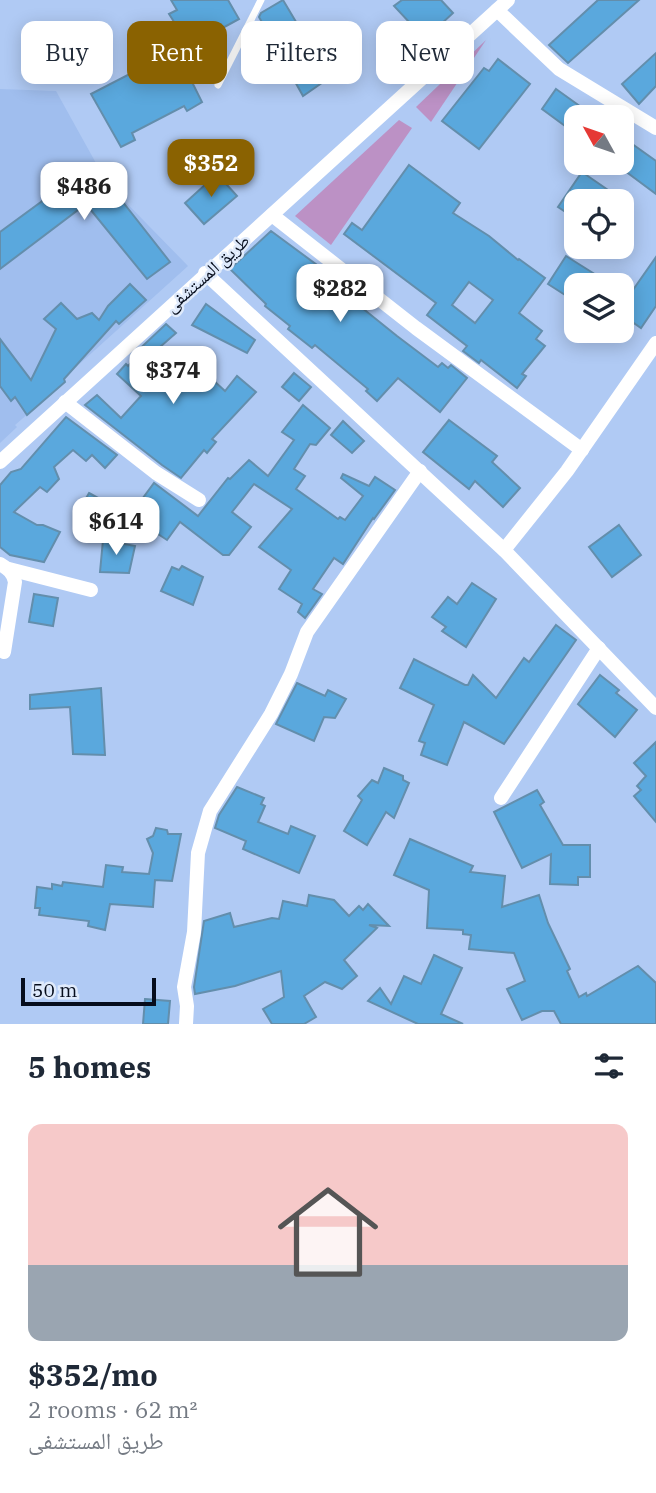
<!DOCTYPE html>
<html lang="en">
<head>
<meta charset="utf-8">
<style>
  :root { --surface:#fff; --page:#f2f2f3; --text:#1f2937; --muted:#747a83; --accent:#8a6201 }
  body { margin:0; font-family:"IBM Plex Serif","Noto Naskh Arabic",serif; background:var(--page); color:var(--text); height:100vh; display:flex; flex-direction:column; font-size:26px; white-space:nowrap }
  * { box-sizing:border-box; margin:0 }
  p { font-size:23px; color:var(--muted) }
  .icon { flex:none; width:38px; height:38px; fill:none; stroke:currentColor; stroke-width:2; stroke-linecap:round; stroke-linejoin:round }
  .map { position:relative; height:1024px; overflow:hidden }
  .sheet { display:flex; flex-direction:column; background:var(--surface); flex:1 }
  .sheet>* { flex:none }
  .top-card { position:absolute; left:21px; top:21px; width:614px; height:63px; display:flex; gap:14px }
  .needle { width:46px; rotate:310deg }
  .fabs { position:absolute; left:564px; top:105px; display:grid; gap:14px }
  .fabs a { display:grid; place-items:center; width:70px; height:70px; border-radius:14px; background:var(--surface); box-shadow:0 4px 18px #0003; font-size:35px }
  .scale { position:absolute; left:21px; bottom:18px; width:135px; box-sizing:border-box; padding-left:7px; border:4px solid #060d1c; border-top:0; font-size:19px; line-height:24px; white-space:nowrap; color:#060d1c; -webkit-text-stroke:5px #dfeafb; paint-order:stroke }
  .price { position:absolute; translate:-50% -60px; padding:0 16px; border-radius:14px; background:#fff; color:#222; font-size:23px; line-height:46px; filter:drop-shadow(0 2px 4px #0008) }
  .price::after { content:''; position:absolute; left:50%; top:42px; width:21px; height:16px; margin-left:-10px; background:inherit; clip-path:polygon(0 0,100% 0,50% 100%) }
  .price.on { background:var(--accent); color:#fff }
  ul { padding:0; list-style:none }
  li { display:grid; align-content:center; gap:14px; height:371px; padding:0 28px }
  li span { display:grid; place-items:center; height:217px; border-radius:14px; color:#555 }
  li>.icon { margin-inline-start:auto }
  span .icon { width:126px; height:126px; fill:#fffc; stroke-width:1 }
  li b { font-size:30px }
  h2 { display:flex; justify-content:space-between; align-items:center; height:84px; padding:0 28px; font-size:30px }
  .tag { padding:0 24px; border-radius:14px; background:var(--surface); box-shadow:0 4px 18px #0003; font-size:24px; line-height:63px }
  .tag.on { background:var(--accent); color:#fff }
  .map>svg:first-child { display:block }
  .built { fill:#a0beee }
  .green { fill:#bc91c5 }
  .building { fill:#5aa8dd; stroke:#638eac; stroke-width:2; fill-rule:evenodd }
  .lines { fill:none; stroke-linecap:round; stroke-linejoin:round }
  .lane { stroke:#fff; stroke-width:7 }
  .street { stroke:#fff; stroke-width:14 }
  .labels { text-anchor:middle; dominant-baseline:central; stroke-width:5; stroke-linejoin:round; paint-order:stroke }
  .street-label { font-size:18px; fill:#060d1c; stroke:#dfeafb }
</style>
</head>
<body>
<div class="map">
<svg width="656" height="1024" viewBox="0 0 656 1024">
  <rect width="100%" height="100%" fill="#b0caf4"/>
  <path class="built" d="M0 89 56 91 107 183 188 266 64 378 65 382 15 425 17 427 0 443Z"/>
  <g class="green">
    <path d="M486 40 431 122 416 107Z"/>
    <path d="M399 120 412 128 331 245 295 216Z"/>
  </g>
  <g class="building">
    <path d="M171 0H228L239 19 208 36 203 30 185 39 169 14 177 10Z"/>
    <path d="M283 0 327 74 323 76 326 80 303 96 259 17 261 13Z"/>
    <path d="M402 0H441L453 13 425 39 394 6Z"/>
    <path d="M598 0H639L568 63 549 45Z"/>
    <path d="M176 50 202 102 187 111 184 106 132 133 135 140 121 147 91 94Z"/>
    <path d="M656 53V86L639 104 622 84Z"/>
    <path d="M498 59 530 84 479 149 442 121 484 68 489 71Z"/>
    <path d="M556 89 595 117H576V134L542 109Z"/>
    <path d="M621 136 656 161V194L621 168Z"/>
    <path d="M93 164 170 262 147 279 86 204 0 269V232Z"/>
    <path d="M409 165 460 203 453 213 489 236 518 260 519 259 545 278 519 313 542 331 536 339 545 346 522 374 526 376 517 388 481 360 479 363 463 351 467 346 427 315 436 303 344 234 352 223 362 230ZM469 282 493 300 475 323 452 305Z"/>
    <path d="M582 172 608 190 600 201H576V219L558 207Z"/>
    <path d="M217 174 237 196 204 224 185 203Z"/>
    <path d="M271 231 355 293 351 299 397 336 438 367 442 363 448 368 451 365 467 378 440 412 398 378 377 401 366 391 368 389 315 345 312 348 288 329 290 326 265 306 266 304 230 269Z"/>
    <path d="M566 256 612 285H576V302L548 284Z"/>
    <path d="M656 257V306L641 328 621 314V307Z"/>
    <path d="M130 284 146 300 119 324 116 321 64 379 65 382 27 415 15 397 11 401 0 386V339L31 380 56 329 44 319 61 303 77 319 92 313 99 320 108 306Z"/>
    <path d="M206 304 255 340 247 353 192 325Z"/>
    <path d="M166 324 176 333 160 347 184 367 191 360 225 391 237 376 256 392 212 439 216 442 207 453 204 450 181 478 162 465 85 405 97 395 121 418 141 396 117 374 126 364 128 366 135 359 132 356Z"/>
    <path d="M294 373 311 387 299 401 282 387Z"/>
    <path d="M303 405 330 428 316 445 310 444 294 469 305 476 296 489 338 519 340 517 345 520 363 496 341 478 343 474 369 486 375 477 395 490 374 519 373 518 343 564 334 558 313 589 322 594 305 618 298 612 302 604 279 589 291 570 259 547 292 509 254 484 232 512 251 527 229 555H223L180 522 167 540 149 528 156 520 137 506 154 483 198 516 228 478 230 479 249 460 268 476 294 440 282 432Z"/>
    <path d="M66 417 117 455 105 468 92 455 86 461 73 450 54 467 59 479 47 492 40 487 14 512 37 525H43L60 532 44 562 10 555 0 547V485L11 472 21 469Z"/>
    <path d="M449 420 497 456 492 462 520 488 503 507 475 481 469 489 423 452Z"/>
    <path d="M343 421 364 441 352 453 331 435Z"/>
    <path d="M89 493 118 509 107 530 77 514Z"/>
    <path d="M619 525 641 555 612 577 589 547Z"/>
    <path d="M103 540 135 546 129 573 100 572Z"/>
    <path d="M182 566 203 577 193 605 161 591 172 567 179 570Z"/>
    <path d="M472 583 496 599 466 647 442 631 446 627 432 617 448 597 457 604Z"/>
    <path d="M34 594 58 598 53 626 29 622Z"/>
    <path d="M556 625 576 640 504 744 464 722 447 765 421 755 425 743 419 741 434 705 400 688 414 659 465 685H468L473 675 496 698 524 658 529 662Z"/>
    <path d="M600 675 619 690 616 693 637 710 615 737 578 704Z"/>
    <path d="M297 683 325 696 328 690 346 699 335 718 324 717 314 741 276 724Z"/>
    <path d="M101 688 105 755 73 754 70 707 30 709V695Z"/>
    <path d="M656 742V822L634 796 641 790 637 786 646 776 634 763Z"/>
    <path d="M384 768 403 776V780L409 783 394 818 386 812 367 845 344 831 362 800 358 796 372 780 378 783Z"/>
    <path d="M237 787 264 798 261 804 265 806 258 822 288 834 291 826 315 836 299 873 243 849 246 841 215 828 219 815Z"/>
    <path d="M537 790 544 802 540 805 563 845H590V877H578V885L550 884 551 854 522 868 494 812Z"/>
    <path d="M156 828 167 830 168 834H181L172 881 155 880 153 907 110 904 105 930 88 926 89 921 39 915 40 908H35L37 887 52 889V884L62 886 63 882 103 887 106 865 123 867 122 872 149 874 153 853 147 839 153 836Z"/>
    <path d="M410 839 473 866 470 872 505 876 502 907 539 895 548 923 570 969 567 971 579 997 586 993 587 996 638 966 656 983V1024H561L554 1011H542L522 1020 507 989 525 981 514 953 469 949 471 935 463 934V930L427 928 429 890 394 875Z"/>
    <path d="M309 895 334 900 349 916 359 906 363 910 368 904 389 926 369 925 377 928 344 960 357 976 342 989 325 982 304 996 316 1017 304 1024H272L263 1009 284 997 281 971 235 986 195 994 194 987 204 921 230 913 234 927 272 918 279 919 283 901 307 906Z"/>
    <path d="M434 955 462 968 441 1014 463 1024H418L368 1001 380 988 391 1004 404 976 421 984Z"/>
    <path d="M145 999 170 1001 168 1024H143Z"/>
  </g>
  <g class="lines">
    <path class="lane" d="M218 85 261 0"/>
    <g class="street">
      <path d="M497 10 559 69 656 128"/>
      <path d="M272 215 416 328 582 450"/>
      <path d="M205 273 504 550 656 708"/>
      <path d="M65 402 156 473 199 500"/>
      <path d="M0 462 508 0"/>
      <path d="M504 550 567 471 656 343"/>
      <path d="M0 564C8 569 13 572 15 582L4 652"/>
      <path d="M9 569 91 590"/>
      <path d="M501 798 599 648"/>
      <path d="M186 1024 187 1006 184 987 194 932 198 853 210 811 271 714 291 674 307 632 420 471"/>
    </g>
  </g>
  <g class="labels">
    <g class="street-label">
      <text transform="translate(207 273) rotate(-42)">طريق المستشفى</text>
    </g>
  </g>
</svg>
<div class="fabs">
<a><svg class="needle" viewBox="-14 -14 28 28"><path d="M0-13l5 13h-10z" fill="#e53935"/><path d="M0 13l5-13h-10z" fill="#747a83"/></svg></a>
<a><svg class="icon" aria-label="locate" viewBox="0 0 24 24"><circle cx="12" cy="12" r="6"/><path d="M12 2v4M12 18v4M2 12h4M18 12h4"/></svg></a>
<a><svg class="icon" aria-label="layers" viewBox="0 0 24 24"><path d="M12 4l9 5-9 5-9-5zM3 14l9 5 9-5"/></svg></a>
</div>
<div class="scale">50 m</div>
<b class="price on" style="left:211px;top:199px">$352</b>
<b class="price" style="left:84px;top:222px">$486</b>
<b class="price" style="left:340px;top:324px">$282</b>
<b class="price" style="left:173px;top:406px">$374</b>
<b class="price" style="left:116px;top:557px">$614</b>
<div class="top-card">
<a class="tag">Buy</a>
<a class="tag on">Rent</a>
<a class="tag">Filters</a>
<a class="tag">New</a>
</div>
</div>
<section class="sheet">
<h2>5 homes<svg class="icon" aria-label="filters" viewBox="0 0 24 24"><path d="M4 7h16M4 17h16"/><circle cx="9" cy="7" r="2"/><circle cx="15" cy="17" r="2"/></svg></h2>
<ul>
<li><span style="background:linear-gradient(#f6c9c9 65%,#9aa5b1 0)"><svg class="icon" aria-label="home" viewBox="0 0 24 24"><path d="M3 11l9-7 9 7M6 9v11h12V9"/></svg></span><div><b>$352/mo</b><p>2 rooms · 62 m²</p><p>طريق المستشفى</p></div></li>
</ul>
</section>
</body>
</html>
